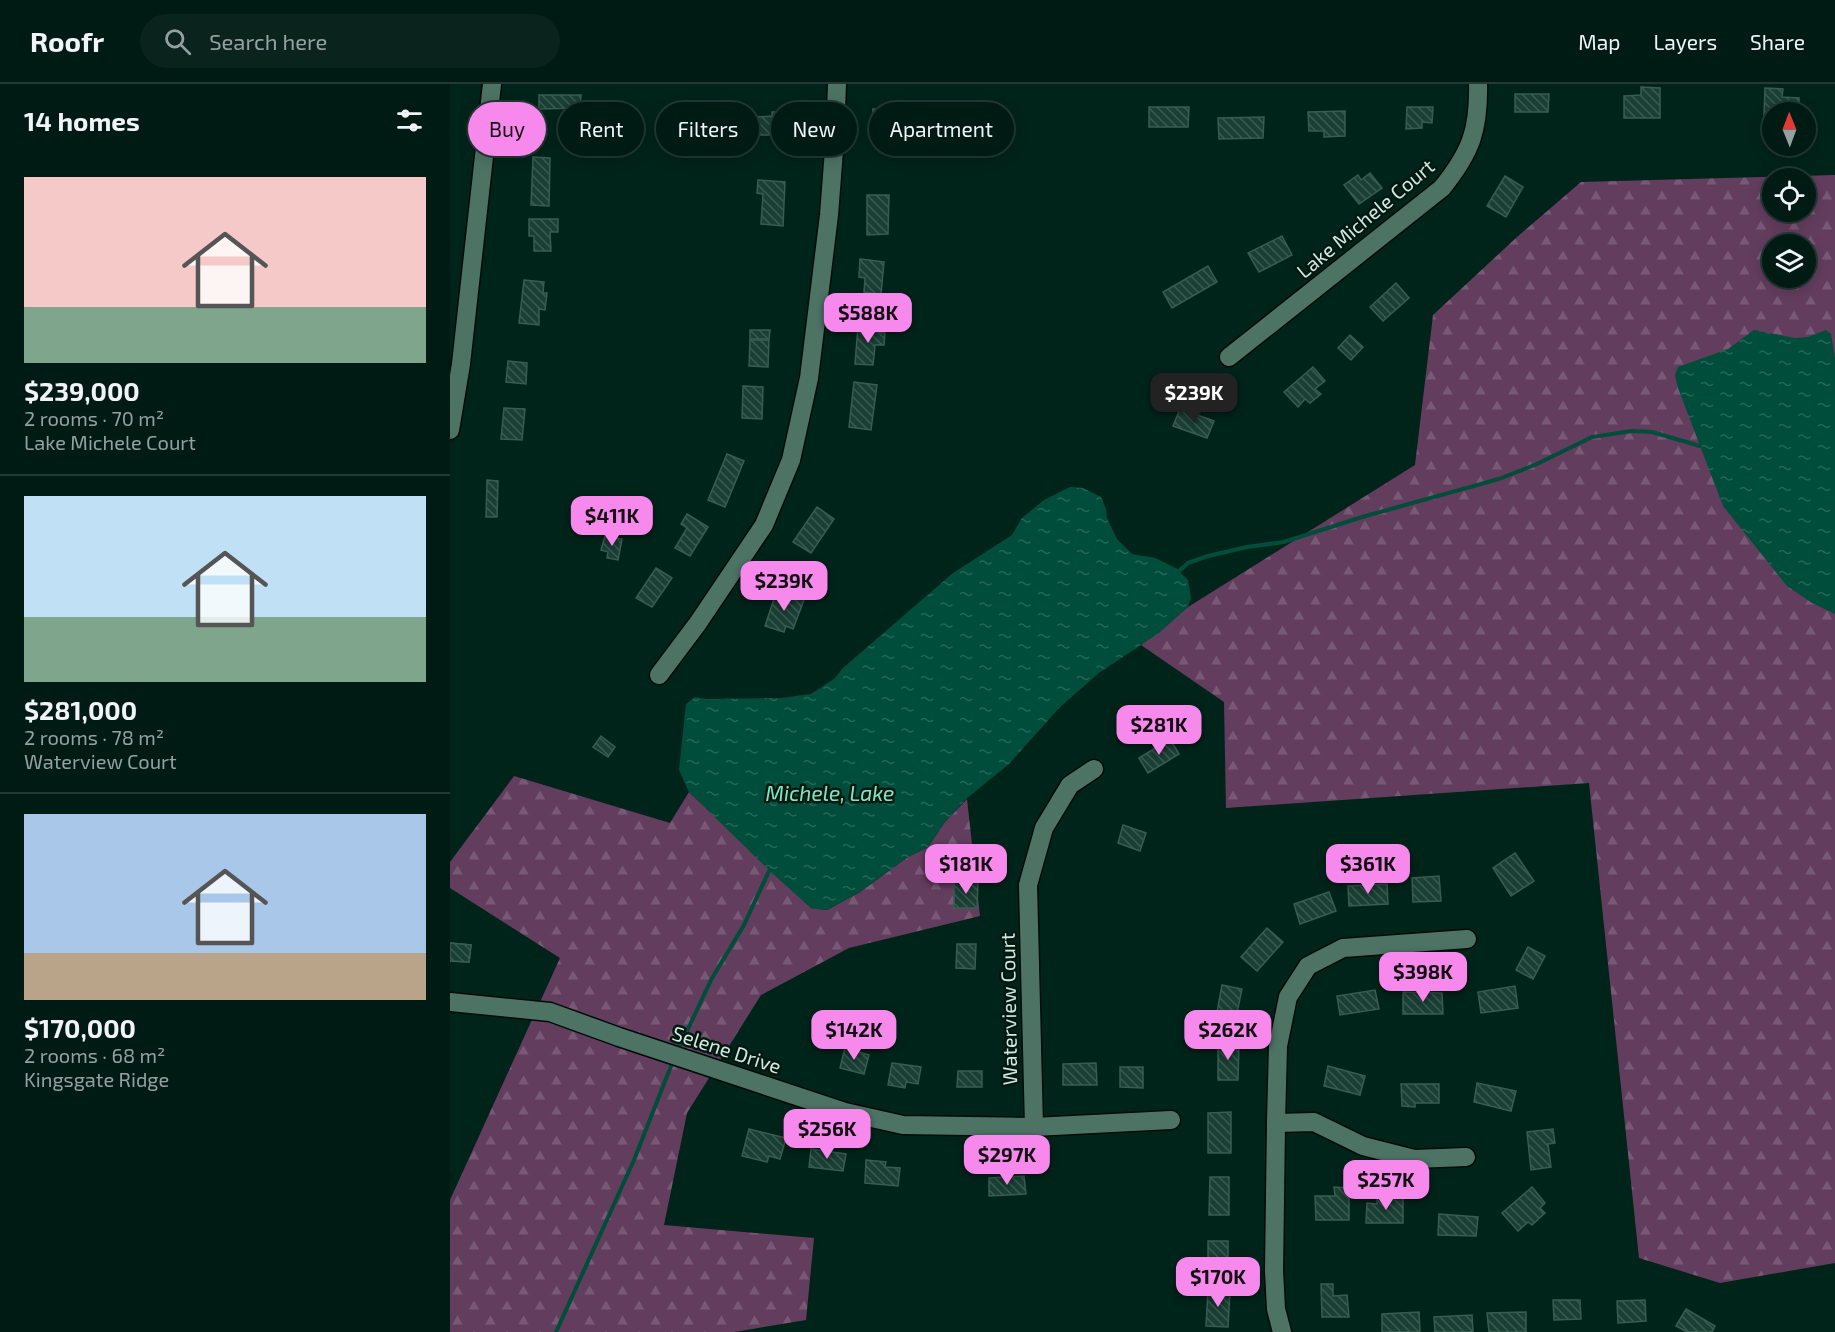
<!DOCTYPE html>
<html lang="en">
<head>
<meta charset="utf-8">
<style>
  :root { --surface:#001b14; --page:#0a241d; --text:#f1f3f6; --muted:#95a1a0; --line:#223934; --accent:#f788ec }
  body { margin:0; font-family:"Exo 2",sans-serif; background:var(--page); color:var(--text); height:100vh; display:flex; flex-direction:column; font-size:22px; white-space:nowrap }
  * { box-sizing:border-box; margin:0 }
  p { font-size:20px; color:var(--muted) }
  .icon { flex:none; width:33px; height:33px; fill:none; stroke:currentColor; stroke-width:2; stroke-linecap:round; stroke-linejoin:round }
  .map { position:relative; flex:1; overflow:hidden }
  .details { display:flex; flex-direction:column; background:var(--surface); width:450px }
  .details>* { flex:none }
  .banner { position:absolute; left:18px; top:18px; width:570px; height:54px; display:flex; gap:12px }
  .needle { width:39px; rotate:359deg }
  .fabs { position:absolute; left:1312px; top:18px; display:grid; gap:12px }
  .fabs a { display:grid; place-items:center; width:54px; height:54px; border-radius:50%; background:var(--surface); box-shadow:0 3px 15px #0003,0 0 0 2px var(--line); font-size:30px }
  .price { position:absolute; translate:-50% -51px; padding:0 14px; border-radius:12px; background:var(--accent); color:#111; font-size:20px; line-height:39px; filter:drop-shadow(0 2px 3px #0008) }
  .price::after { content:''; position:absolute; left:50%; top:36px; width:18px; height:14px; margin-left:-9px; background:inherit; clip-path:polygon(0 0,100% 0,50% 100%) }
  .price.current { background:#222; color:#fff }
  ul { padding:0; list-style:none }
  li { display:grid; align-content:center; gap:12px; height:318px; padding:0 24px }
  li+li { border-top:2px solid var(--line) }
  li span { display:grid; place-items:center; height:186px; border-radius:0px; color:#555 }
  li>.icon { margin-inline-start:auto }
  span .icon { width:108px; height:108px; fill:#fffc; stroke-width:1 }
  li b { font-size:26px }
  h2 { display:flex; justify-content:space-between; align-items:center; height:72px; padding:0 24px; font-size:26px }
  .tag { padding:0 21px; border-radius:27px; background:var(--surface); box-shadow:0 3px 15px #0003,0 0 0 2px var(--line); font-size:21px; line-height:54px }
  .tag.current { background:var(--accent); color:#111 }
  header { display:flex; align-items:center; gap:36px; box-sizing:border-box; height:84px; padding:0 30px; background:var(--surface); border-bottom:2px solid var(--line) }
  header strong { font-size:28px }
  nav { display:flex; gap:33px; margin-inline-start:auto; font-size:21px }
  .search { width:420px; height:54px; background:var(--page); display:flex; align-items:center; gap:15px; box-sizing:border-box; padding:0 21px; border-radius:33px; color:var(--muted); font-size:22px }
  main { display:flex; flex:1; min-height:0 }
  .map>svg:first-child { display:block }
  .forest { fill:url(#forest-firs); fill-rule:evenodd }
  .water { fill:url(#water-ripples) }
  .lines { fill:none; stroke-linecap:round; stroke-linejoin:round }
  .stream { stroke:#004d3b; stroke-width:4 }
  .building { fill:url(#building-back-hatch); stroke:#385d50; stroke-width:1.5 }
  .minor-casing { stroke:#000c06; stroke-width:21 }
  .minor { stroke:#4d7365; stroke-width:18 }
  .labels { text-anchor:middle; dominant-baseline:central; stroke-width:5; stroke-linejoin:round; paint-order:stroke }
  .street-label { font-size:20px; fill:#d4e8e0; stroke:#001911 }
  .water-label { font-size:21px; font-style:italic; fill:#85e6c6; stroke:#001911 }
</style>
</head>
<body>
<header>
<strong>Roofr</strong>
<div class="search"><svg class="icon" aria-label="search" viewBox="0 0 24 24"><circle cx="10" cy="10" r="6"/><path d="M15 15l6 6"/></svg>Search here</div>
<nav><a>Map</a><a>Layers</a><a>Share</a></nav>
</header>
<main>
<section class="details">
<h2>14 homes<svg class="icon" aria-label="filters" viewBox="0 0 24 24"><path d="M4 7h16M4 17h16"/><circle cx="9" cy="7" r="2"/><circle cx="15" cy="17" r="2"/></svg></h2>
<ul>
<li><span style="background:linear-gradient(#f6c9c9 70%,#7fa58c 0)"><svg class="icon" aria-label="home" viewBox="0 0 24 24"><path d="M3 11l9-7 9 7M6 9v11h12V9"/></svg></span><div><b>$239,000</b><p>2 rooms · 70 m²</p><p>Lake Michele Court</p></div></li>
<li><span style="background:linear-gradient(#bfe0f5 65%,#7fa58c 0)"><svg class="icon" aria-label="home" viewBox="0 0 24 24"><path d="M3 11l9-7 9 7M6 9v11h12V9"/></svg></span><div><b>$281,000</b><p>2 rooms · 78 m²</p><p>Waterview Court</p></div></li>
<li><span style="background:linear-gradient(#a9c7e8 75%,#b9a48a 0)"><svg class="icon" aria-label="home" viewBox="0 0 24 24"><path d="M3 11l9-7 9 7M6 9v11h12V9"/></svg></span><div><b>$170,000</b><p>2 rooms · 68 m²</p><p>Kingsgate Ridge</p></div></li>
</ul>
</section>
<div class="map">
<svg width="1385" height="1248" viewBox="0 0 1385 1248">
  <defs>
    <pattern id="forest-firs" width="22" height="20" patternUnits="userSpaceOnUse" patternTransform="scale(1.5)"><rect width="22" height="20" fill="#633d5e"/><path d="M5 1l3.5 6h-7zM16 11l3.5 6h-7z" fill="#785975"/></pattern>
    <pattern id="water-ripples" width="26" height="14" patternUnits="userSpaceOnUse" patternTransform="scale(1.5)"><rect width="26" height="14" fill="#004d3b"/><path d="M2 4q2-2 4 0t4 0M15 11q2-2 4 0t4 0" fill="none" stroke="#246757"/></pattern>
    <pattern id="building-back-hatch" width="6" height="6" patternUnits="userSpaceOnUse" patternTransform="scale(1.5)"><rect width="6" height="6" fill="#1a3f34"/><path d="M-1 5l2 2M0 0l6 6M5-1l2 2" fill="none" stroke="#3a5b51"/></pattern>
  </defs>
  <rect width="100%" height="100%" fill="#00241a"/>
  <g class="forest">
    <path d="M1385 91V1179L1270 1199 1189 1174 1139 699 776 724 774 618 691 561 738 523 965 381 983 231 1067 153 1131 98ZM1323 94H1356V128H1323ZM1323 160H1356V194H1323Z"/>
    <path d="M64 692 220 739 239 708 361 824 377 826 410 808 458 773 478 763 495 738 517 715 530 832 399 864 311 911 237 1029 214 1141 364 1154 356 1236 284 1248H0V1116L110 874 0 804V778Z"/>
  </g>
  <g class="water">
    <path d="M1304 246 1345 254 1358 253 1376 246 1381 250 1385 274V530L1362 519 1337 502 1273 422 1228 304 1225 291 1228 283 1278 265Z"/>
    <path d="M620 403 633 404 651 413 656 425 657 434 667 455 682 470 705 474 726 484 738 496 741 514 738 523 709 549 650 588 609 624 559 680 516 715 495 738 478 763 458 773 410 808 377 826 361 824 323 790 239 708 229 686 236 620 245 613 256 615 331 614 361 610 384 595 393 584 503 489 562 451 572 434 594 416Z"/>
  </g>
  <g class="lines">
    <g class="stream">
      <path d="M729 487 738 479 758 472 797 463 834 458 912 433 1049 395 1087 380 1142 353 1182 347 1202 348 1250 362"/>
      <path d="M230 962 261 896 294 841 319 787"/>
      <path d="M106 1248 184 1076 221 982"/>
    </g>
  </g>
  <g class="building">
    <path d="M1191 3 1210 4V34H1174V12L1191 11Z"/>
    <path d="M1315 4 1333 5 1332 13 1349 14V28H1323V31H1314Z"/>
    <path d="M1065 10H1099L1098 28H1065Z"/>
    <path d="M89 11H131L130 24 89 25Z"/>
    <path d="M257 22 256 41H239L240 31H238V23Z"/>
    <path d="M699 23H739L738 43H699Z"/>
    <path d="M957 23H983L982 39 972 38V44L956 45Z"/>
    <path d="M504 24H538L539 42H522V51H505Z"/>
    <path d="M423 25H439V52L422 51Z"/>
    <path d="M895 27V52L874 53V47H859L858 28Z"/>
    <path d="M322 28H341V51H307V33L322 32Z"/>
    <path d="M814 33 813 54 769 55 768 34Z"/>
    <path d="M83 73 100 74 99 122 81 121Z"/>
    <path d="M920 89 932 104 909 120 894 101 908 91 911 96Z"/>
    <path d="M1055 92 1073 103 1056 133 1037 122Z"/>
    <path d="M308 96 335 98 333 142 311 140 313 110 307 109Z"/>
    <path d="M417 111H439L438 150 417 151Z"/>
    <path d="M79 135H108V148H100L101 167H84V152H79Z"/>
    <path d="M832 152 842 171 809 188 798 169Z"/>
    <path d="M410 175 434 178 431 210 414 208 415 194 409 193Z"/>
    <path d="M758 182 767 198 722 224 713 208Z"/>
    <path d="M74 196 94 198 93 209H97L95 226 89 225V241L69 239Z"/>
    <path d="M946 199 959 214 933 237 920 223Z"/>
    <path d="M408 242H425V248L435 249 434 261H425L423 281 405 280Z"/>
    <path d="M300 246H320L319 255H300Z"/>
    <path d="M900 251 913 263 901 276 888 264Z"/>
    <path d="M300 256H319L318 283 299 282Z"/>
    <path d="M58 277 77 279 76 300 56 298Z"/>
    <path d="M863 283 875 297 865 305 871 310 860 319 855 315 848 323 834 308Z"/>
    <path d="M404 298 427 301 421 346 399 343Z"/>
    <path d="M293 302 313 303 312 335 292 334Z"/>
    <path d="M54 324 75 325 72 356 51 355Z"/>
    <path d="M730 325 764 337 757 354 723 342Z"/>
    <path d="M277 370 294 377 275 423 258 416Z"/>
    <path d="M37 396 48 397 47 433H36Z"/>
    <path d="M367 423 384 435 361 469 343 458Z"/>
    <path d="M237 430 258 443 240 472 225 464 237 444 231 440Z"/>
    <path d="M155 452 172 455 168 476 157 474 158 468 151 466Z"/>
    <path d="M206 484 222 494 202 523 186 514Z"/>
    <path d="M327 506 354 516 343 545 336 542 334 548 315 542Z"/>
    <path d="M151 652 165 663 158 673 143 663Z"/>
    <path d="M720 655 729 670 698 689 689 674Z"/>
    <path d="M673 741 696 749 690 767 668 759Z"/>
    <path d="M1065 769 1084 797 1061 812 1043 784Z"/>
    <path d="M989 792 991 817 963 818 962 794Z"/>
    <path d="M504 798H528L527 824H504Z"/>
    <path d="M937 800 938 820 899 822 898 802Z"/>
    <path d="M879 808 886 827 850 840 844 820Z"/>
    <path d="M817 844 833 858 807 887 791 873Z"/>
    <path d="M0 859 21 861 19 878 0 877Z"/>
    <path d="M0 859 21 861 19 878 0 877Z"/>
    <path d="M507 860H526L525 885 506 884Z"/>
    <path d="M1078 863 1095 872 1083 895 1066 886Z"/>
    <path d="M772 901 792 905 784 943 765 939Z"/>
    <path d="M1065 902 1068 924 1031 929 1028 908Z"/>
    <path d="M925 906 929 925 890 931 887 912Z"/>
    <path d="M953 908 992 909 993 930H953Z"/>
    <path d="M768 959H789L788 996H768Z"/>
    <path d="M395 964 419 971 414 990 390 984Z"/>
    <path d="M442 979 471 983 468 1000 456 998 455 1004 438 1001Z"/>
    <path d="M646 979 647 1001H613V980Z"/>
    <path d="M878 982 915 992 910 1011 874 1002Z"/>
    <path d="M670 983H693V1004L670 1003Z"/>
    <path d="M508 987H532V1003H507Z"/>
    <path d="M1027 999 1066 1007 1061 1027 1024 1018Z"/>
    <path d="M951 1000H989V1019H965V1023L952 1022Z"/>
    <path d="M781 1028V1069H758V1029Z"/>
    <path d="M299 1045 336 1054 330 1075 319 1072 317 1078 292 1072Z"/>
    <path d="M1103 1045 1105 1059 1098 1060 1101 1083 1081 1086 1077 1048Z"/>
    <path d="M361 1065 396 1070 393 1087 359 1083Z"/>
    <path d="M416 1076 436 1078 435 1083 450 1084 448 1102 415 1099Z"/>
    <path d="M574 1092 576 1110 539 1112V1094Z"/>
    <path d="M760 1093H779V1131H759Z"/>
    <path d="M884 1103 899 1104V1136H866L865 1112H885Z"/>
    <path d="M1082 1103 1095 1119 1090 1124 1095 1129 1082 1141 1078 1138 1068 1147 1052 1129Z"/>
    <path d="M927 1113 953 1114V1139H916L917 1119 927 1120Z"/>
    <path d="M989 1130 1028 1133 1026 1152 988 1151Z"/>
    <rect x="758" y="1157" width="20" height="38"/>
    <path d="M871 1200H883V1212L897 1211 899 1233H872Z"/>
    <path d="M758 1206 780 1207 778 1243 756 1242Z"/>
    <path d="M1103 1216H1130L1131 1235 1104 1236Z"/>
    <path d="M1195 1216 1196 1237 1168 1239 1167 1217Z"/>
    <path d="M1236 1225 1265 1242 1262 1248H1237L1226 1242Z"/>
    <path d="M969 1228 970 1248H932V1230Z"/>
    <path d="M1076 1228V1248H1039L1037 1229Z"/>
    <path d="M1022 1231 1023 1248H985L984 1233Z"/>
  </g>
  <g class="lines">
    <g class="minor-casing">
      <g id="minor">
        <path d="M779 273 992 104C1021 68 1029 46 1028 0"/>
        <path d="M0 346 11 280 42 0"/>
        <path d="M209 591 248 539 314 441 341 376 359 294 379 131 385 53 387 0"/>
        <path d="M0 918 100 928 169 953 395 1028 453 1041 584 1043 721 1036"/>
        <path d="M826 1039 864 1038 913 1062 964 1075 1016 1073"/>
        <path d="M584 1043 578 801 594 744 620 701 644 685"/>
        <path d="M832 1248 826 1225 824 1187 826 1039 828 962 838 913 858 882 893 864 1017 855"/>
      </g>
    </g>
    <use href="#minor" class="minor"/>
  </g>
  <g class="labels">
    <g class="street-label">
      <text transform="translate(915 134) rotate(-40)">Lake Michele Court</text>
      <text transform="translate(558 925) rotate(-91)">Waterview Court</text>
      <text transform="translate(277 965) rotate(18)">Selene Drive</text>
    </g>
    <g class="water-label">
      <text x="380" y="708">Michele, Lake</text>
    </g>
  </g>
</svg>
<div class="fabs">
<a><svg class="needle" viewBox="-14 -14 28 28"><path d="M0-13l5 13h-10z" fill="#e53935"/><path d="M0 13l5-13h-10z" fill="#95a1a0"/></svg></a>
<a><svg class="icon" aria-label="locate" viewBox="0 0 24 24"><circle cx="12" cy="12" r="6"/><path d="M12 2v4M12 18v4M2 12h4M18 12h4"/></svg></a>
<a><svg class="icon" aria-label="layers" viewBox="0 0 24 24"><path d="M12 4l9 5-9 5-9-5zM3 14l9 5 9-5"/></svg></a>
</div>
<b class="price" style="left:418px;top:260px">$588K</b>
<b class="price current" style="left:744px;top:340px">$239K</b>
<b class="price" style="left:162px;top:463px">$411K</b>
<b class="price" style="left:334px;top:528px">$239K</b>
<b class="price" style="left:709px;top:672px">$281K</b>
<b class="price" style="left:516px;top:811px">$181K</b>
<b class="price" style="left:918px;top:811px">$361K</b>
<b class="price" style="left:973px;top:919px">$398K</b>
<b class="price" style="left:404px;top:977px">$142K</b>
<b class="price" style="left:778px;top:977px">$262K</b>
<b class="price" style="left:377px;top:1076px">$256K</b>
<b class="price" style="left:557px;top:1102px">$297K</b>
<b class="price" style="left:936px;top:1127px">$257K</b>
<b class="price" style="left:768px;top:1224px">$170K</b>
<div class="banner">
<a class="tag current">Buy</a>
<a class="tag">Rent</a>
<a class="tag">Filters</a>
<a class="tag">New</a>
<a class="tag">Apartment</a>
</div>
</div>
</main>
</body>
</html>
